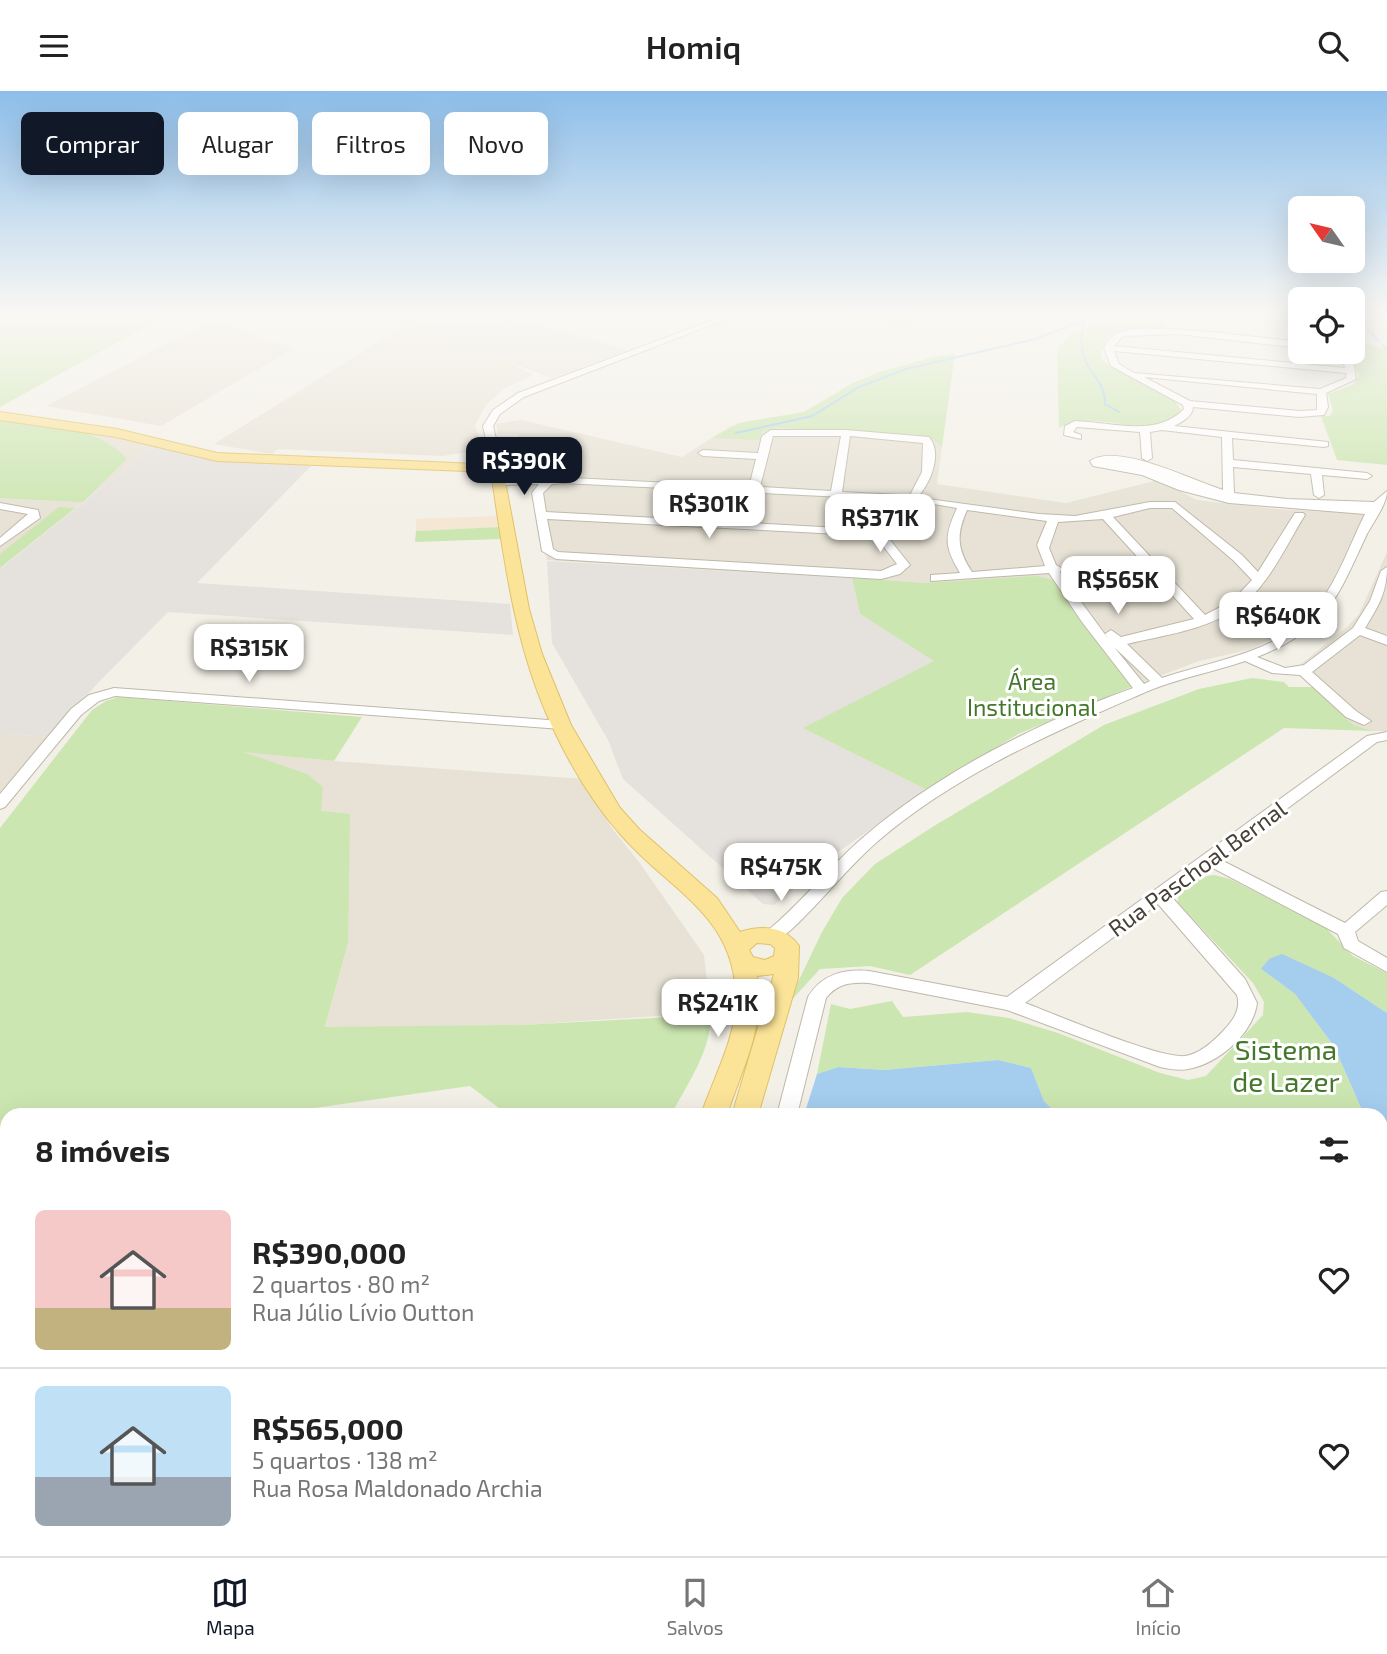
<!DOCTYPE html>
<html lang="pt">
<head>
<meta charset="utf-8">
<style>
  :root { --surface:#fff; --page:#f6f6f6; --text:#222; --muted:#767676; --line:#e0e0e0; --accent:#111827 }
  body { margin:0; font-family:"Exo 2",sans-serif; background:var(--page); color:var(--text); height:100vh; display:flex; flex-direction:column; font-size:26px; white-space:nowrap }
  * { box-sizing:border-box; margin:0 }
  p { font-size:23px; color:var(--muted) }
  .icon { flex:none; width:38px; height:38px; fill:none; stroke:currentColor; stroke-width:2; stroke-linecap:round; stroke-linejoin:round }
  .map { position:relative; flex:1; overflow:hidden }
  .side { position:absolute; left:0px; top:1017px; width:1388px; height:450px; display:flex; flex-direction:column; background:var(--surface); border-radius:21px 21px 0 0; box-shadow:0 7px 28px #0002 }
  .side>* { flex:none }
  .hud { position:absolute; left:21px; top:21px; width:700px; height:63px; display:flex; gap:14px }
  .needle { width:46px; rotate:304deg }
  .fabs { position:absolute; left:1288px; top:105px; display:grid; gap:14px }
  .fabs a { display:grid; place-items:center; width:77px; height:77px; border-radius:10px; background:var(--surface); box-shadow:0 7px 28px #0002; font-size:35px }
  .price { position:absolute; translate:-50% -60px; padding:0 16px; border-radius:14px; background:#fff; color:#222; font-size:23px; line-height:46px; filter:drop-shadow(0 2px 4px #0008) }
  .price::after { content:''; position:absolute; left:50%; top:42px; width:21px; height:16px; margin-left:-10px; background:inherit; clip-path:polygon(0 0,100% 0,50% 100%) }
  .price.active { background:var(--accent); color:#fff }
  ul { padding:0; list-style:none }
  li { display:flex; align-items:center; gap:21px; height:175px; padding:0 35px }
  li+li { border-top:2px solid var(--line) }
  li span { display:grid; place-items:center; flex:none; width:196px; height:140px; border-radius:10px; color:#555 }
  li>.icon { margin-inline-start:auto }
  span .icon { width:84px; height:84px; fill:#fffc; stroke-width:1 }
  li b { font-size:30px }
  h2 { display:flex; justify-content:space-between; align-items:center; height:84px; padding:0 35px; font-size:30px }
  .tag { padding:0 24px; border-radius:10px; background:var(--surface); box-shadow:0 7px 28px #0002; font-size:24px; line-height:63px }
  .tag.active { background:var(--accent); color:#fff }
  header { display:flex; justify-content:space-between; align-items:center; height:91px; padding:0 35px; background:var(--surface); font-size:32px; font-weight:600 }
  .menu { display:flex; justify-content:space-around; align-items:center; height:98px; border-top:2px solid var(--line); background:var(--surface); font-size:19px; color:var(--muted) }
  .menu a { display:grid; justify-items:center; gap:4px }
  .menu .active { color:var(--accent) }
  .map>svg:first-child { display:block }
  .residential { fill:#e7e2d5 }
  .commercial { fill:#f4e7d3 }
  .industrial { fill:#e5e1dc }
  .green { fill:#cce6b1 }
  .water { fill:#a5cdee }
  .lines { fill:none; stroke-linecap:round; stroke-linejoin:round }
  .stream { stroke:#a5cdee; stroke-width:2 }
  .minor-casing { stroke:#beb8aa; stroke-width:2 }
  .major-casing { stroke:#e0c168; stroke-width:2 }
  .minor { fill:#fff; fill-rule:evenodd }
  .major { fill:#fbe398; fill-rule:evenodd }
  .labels { text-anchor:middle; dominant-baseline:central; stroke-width:6; stroke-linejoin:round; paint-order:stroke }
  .park-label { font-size:23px; fill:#44762b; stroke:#fff }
  .street-label { font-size:23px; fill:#464036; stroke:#fff }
  .near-park-label { font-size:28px; fill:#44762b; stroke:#fff }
</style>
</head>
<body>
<header><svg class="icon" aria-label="menu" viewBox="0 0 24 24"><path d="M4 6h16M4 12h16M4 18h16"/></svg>Homiq<svg class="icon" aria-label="search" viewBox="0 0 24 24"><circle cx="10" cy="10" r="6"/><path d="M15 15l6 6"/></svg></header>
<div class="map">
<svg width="1387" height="1465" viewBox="0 0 1387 1465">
  <rect width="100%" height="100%" fill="#f3f0e7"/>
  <g class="residential">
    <path d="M214 228 293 258 161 335 46 315Z"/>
    <path d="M407 233 499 266 534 284 505 297 486 314 475 334 480 351 468 361 442 365 278 358 272 363 214 353Z"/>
    <path d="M0 329 69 337 154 355 0 477Z"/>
    <path d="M521 329 682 366 731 335 918 344 932 348 942 356 937 393 1066 412 1158 389 1197 409 1277 418 1364 423 1327 502 1317 517 1289 539 1252 558 1199 570 1104 606 984 583 926 492 547 469 533 404 514 351 521 349 518 343H498L496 333Z"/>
    <path d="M1387 461V640H1373L1354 634 1345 628 1295 578 1348 535 1359 523Z"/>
    <path d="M0 643 50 646 0 704Z"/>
    <path d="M241 660 334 670 584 688 611 736 639 771 704 864 709 908 718 921 522 934 325 937 348 852 320 720 268 670Z"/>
  </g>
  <path class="commercial" d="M499 425 500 436 416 440V428Z"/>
  <g class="industrial">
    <path d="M378 223H501L628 259 552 287Z"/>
    <path d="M154 355 212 369 311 375 197 492 510 513 513 544 168 521 96 594 50 646 0 643V478Z"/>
    <path d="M547 470 852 487 860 523 935 570 804 637 927 699 832 765 774 814 763 813 623 688 608 649 552 552Z"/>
  </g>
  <g class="green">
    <path d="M0 223H169L0 316Z"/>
    <path d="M820 223H918L907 234Z"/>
    <path d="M1113 226 1166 231 1163 239C1138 237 1101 233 1101 268 1120 286 1172 298 1181 319 1152 356 1095 314 1059 337L1057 258 1070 244Z"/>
    <path d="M1353 250 1387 258V374L1337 369 1321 325H1330L1333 320 1328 303 1353 294 1359 285 1350 261H1353Z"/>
    <path d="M955 263 942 356 932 348 918 344 776 337 762 341 759 349 712 347 739 332 804 321 853 292 882 280 933 266Z"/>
    <path d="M0 329C43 332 96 334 127 368L83 411 0 407Z"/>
    <path d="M59 416 75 417 0 477V463Z"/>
    <path d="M500 436 501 448 415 451 416 440Z"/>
    <path d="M1037 485 1053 489 1133 595 1018 643 927 699 803 637 934 570 860 523 852 487 926 492Z"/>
    <path d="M1252 587 1284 591 1289 596H1313L1345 624 1346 628 1354 634 1373 640 1284 637 910 884 870 875 820 878 787 914 822 841 842 807 875 773 934 735 1104 634 1199 598Z"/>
    <path d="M119 606 362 626 334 670 244 661 307 683 323 696 321 720 350 723 348 852 325 936 522 934 709 924C715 954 685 997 671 1024H508L470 995 293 1020 294 1024H7V1460H627V1465H0V737L92 619 106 610Z"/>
    <path d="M1214 784 1230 788 1323 834 1353 865 1387 882V922L1334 887 1261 878 1295 903 1334 955 1364 1024H1058L1044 1010 1031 977 998 969 884 979 838 976 817 983 831 913 850 918 892 910 903 926 967 921 1009 927 1058 942 1160 982 1188 989 1206 985 1263 924 1264 911 1253 892 1178 812C1177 794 1198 786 1214 784Z"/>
  </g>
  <g class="water">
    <path d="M1282 863 1334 887 1387 922V1173L1381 1172V1024H1364L1334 955 1295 903 1261 878 1269 868Z"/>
    <path d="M998 969 1031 977 1044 1010 1058 1024H804L817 983 838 976 884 979Z"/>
    <path d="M7 1096V1255H0V1099Z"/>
  </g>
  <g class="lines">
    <g class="stream">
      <path d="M1360 223 1359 229 1379 250"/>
      <path d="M1085 228C1070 279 1105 279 1105 313L1119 321"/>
      <path d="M1383 254 1387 258"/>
      <path d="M736 342 812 325 859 296 906 278 1035 248 1101 223"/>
    </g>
    <g class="minor-casing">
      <g id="minor">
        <path d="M729 223H740L524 306 500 323 493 335 502 374H537L549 377 553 386 749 396 756 368 703 365 698 362 703 359 758 362 762 345 771 339H846L929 346C942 361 932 388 921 402 919 405 915 406 913 409 906 418 904 439 891 444L885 441 904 409 563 392 552 393 543 402 546 421 877 439 881 440V444L887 445 910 474 900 483 881 488 556 468 542 460 532 402 539 393 499 394 494 391 499 388 543 386 541 381 537 380 493 379 483 335 493 319 518 302ZM773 345H841L831 400 760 396ZM850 345 923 352 922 381 908 408 904 409V405L900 404 842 401ZM547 428 879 445 877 447 897 473 881 480 558 461 553 458Z"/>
        <path d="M1133 238C1189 236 1244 245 1300 251V257L1178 243 1123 245 1114 255 1345 277 1340 261H1348L1353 269 1356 288 1326 302 1328 316 1324 324 1299 326 1193 316C1193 325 1182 331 1174 335L1328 351V355L1324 356 1232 347 1233 369 1367 382 1372 385 1367 388 1322 384 1324 404 1319 407 1314 404 1311 383 1233 376 1234 402 1287 408 1374 411 1387 400C1387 413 1374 430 1367 443 1337 507 1328 538 1257 566L1285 577 1304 574 1353 537 1370 510 1381 480 1387 476C1387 502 1378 516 1365 537L1387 545V554L1360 544 1312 581 1356 620 1371 630 1364 634 1346 626 1300 584 1272 582 1245 570C1213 581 1179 587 1148 600 1055 641 957 682 878 750 847 777 822 810 792 838L778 849H766L763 845 766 841C802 812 830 774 866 744 940 681 1041 630 1133 597L1082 531 1049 482 931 490V484L960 482C944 455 944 446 957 417L928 412V408L1039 423 1075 425 1150 411H1175L1242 464 1258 481 1295 422H1303L1305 424C1286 454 1269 495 1239 516 1207 539 1164 544 1127 553L1162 587C1215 569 1284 561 1319 513 1339 486 1350 453 1365 423L1229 412 1179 399 1142 384 1093 375 1090 370C1118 351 1193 390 1223 399L1222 346 1162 339 1150 341 1152 367 1147 370 1142 367 1140 341 1077 336 1073 341 1081 344V348L1064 344 1065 335 1075 330C1111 331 1156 347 1184 318L1183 314 1111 275 1104 257C1111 243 1118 241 1133 238ZM1114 260 1346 282V287L1320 298 1134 282 1119 273ZM1144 286 1317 303V319L1299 320 1190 310ZM1150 417H1172L1234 470 1252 489 1232 510 1205 524 1113 426ZM967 419 1047 430 1037 454 1045 475 972 481C957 458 956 444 967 419ZM1103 428 1194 528 1121 546 1111 539 1105 543 1109 549 1063 486 1060 481 1063 478 1056 474 1049 457 1058 431ZM1114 556 1150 590 1144 593Z"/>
        <path d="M0 412 38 419 40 427 0 455V447L28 423 0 418Z"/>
        <path d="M114 597 561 630 568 634 561 638 115 605 99 610 81 624 5 716 0 718V703L71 618 89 604Z"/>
        <path d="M1387 641V649L1377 651 1219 768 1345 832 1381 801 1387 800V814L1355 841 1358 850 1387 867V881L1344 857 1338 843 1209 775 1170 804 1245 888 1257 912C1253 943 1218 973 1188 978 1179 980 1169 978 1160 976L1007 919 869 892C851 891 838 892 826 907L797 1024H777L808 906C822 883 844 878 869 880L1007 906 1367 645ZM1158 813 1237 904C1241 918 1234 928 1225 938 1215 949 1200 963 1185 965 1159 968 1055 923 1025 912Z"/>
        <path d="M1381 1236 1387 1238V1258L1381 1256Z"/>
        <path d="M1381 1433 1387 1435V1461L1381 1459Z"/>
        <path d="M943 1460H985L984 1465H945Z"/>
      </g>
    </g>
    <g class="major-casing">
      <g id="major">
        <path d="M0 321 117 338 217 362 502 374 529 518 542 563 571 634 620 717 640 739 717 807 740 841C761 834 786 835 799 855L798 887 758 1024H732L774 883 757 885C766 935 742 977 727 1024H701C713 988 734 951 736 913 738 825 672 802 622 745 593 713 569 672 551 633 514 553 504 467 491 381L217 370 116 346 0 329ZM757 852 770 853 775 857 774 865 765 869 753 866 749 859Z"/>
        <path d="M679 1460H749L750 1465H680Z"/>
      </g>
    </g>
    <use href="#minor" class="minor"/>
    <use href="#major" class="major"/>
  </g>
  <linearGradient id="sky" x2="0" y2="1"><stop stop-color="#8dbeea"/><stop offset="0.52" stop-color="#faf8f4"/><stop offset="1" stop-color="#faf8f4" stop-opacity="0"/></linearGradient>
  <rect width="1387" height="428" fill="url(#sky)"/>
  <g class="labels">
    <g class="park-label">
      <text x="1032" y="590">Área<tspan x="1032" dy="26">Institucional</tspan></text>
    </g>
    <g class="street-label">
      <text transform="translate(1197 777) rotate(-36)">Rua Paschoal Bernal</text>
    </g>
    <g class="near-park-label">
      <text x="1286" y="958">Sistema<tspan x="1286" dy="32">de Lazer</tspan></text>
    </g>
  </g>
</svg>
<div class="fabs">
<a><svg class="needle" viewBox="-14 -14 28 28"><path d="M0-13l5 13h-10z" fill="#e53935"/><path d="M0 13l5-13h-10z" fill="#767676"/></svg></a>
<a><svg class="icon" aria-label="locate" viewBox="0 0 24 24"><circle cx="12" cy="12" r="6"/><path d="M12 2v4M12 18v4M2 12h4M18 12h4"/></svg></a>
</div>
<b class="price active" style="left:524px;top:406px">R$390K</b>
<b class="price" style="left:709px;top:449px">R$301K</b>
<b class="price" style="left:880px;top:463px">R$371K</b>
<b class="price" style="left:1118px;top:525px">R$565K</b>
<b class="price" style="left:1278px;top:561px">R$640K</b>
<b class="price" style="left:249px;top:593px">R$315K</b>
<b class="price" style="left:781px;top:812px">R$475K</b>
<b class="price" style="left:718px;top:948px">R$241K</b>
<div class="hud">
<a class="tag active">Comprar</a>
<a class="tag">Alugar</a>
<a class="tag">Filtros</a>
<a class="tag">Novo</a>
</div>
<section class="side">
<h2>8 imóveis<svg class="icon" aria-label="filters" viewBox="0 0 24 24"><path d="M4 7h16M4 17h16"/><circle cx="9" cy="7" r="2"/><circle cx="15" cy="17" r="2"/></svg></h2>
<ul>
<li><span style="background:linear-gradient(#f6c9c9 70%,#c2b280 0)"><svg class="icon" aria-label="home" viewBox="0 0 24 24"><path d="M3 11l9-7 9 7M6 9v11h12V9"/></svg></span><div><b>R$390,000</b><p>2 quartos · 80 m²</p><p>Rua Júlio Lívio Outton</p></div><svg class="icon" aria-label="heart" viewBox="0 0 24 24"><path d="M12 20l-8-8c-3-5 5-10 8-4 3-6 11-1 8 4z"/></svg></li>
<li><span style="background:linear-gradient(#bfe0f5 65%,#9aa5b1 0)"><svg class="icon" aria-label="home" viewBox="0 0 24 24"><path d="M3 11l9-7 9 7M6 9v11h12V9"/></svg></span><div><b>R$565,000</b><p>5 quartos · 138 m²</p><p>Rua Rosa Maldonado Archia</p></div><svg class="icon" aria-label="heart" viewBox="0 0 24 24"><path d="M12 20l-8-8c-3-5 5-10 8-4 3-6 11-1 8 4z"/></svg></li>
</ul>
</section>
</div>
<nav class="menu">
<a class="active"><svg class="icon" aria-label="map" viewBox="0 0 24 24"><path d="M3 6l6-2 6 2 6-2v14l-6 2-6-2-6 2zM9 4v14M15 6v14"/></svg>Mapa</a>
<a><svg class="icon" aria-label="saved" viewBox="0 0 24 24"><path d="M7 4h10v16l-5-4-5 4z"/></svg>Salvos</a>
<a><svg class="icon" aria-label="home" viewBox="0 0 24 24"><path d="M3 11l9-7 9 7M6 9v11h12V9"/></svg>Início</a>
</nav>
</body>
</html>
